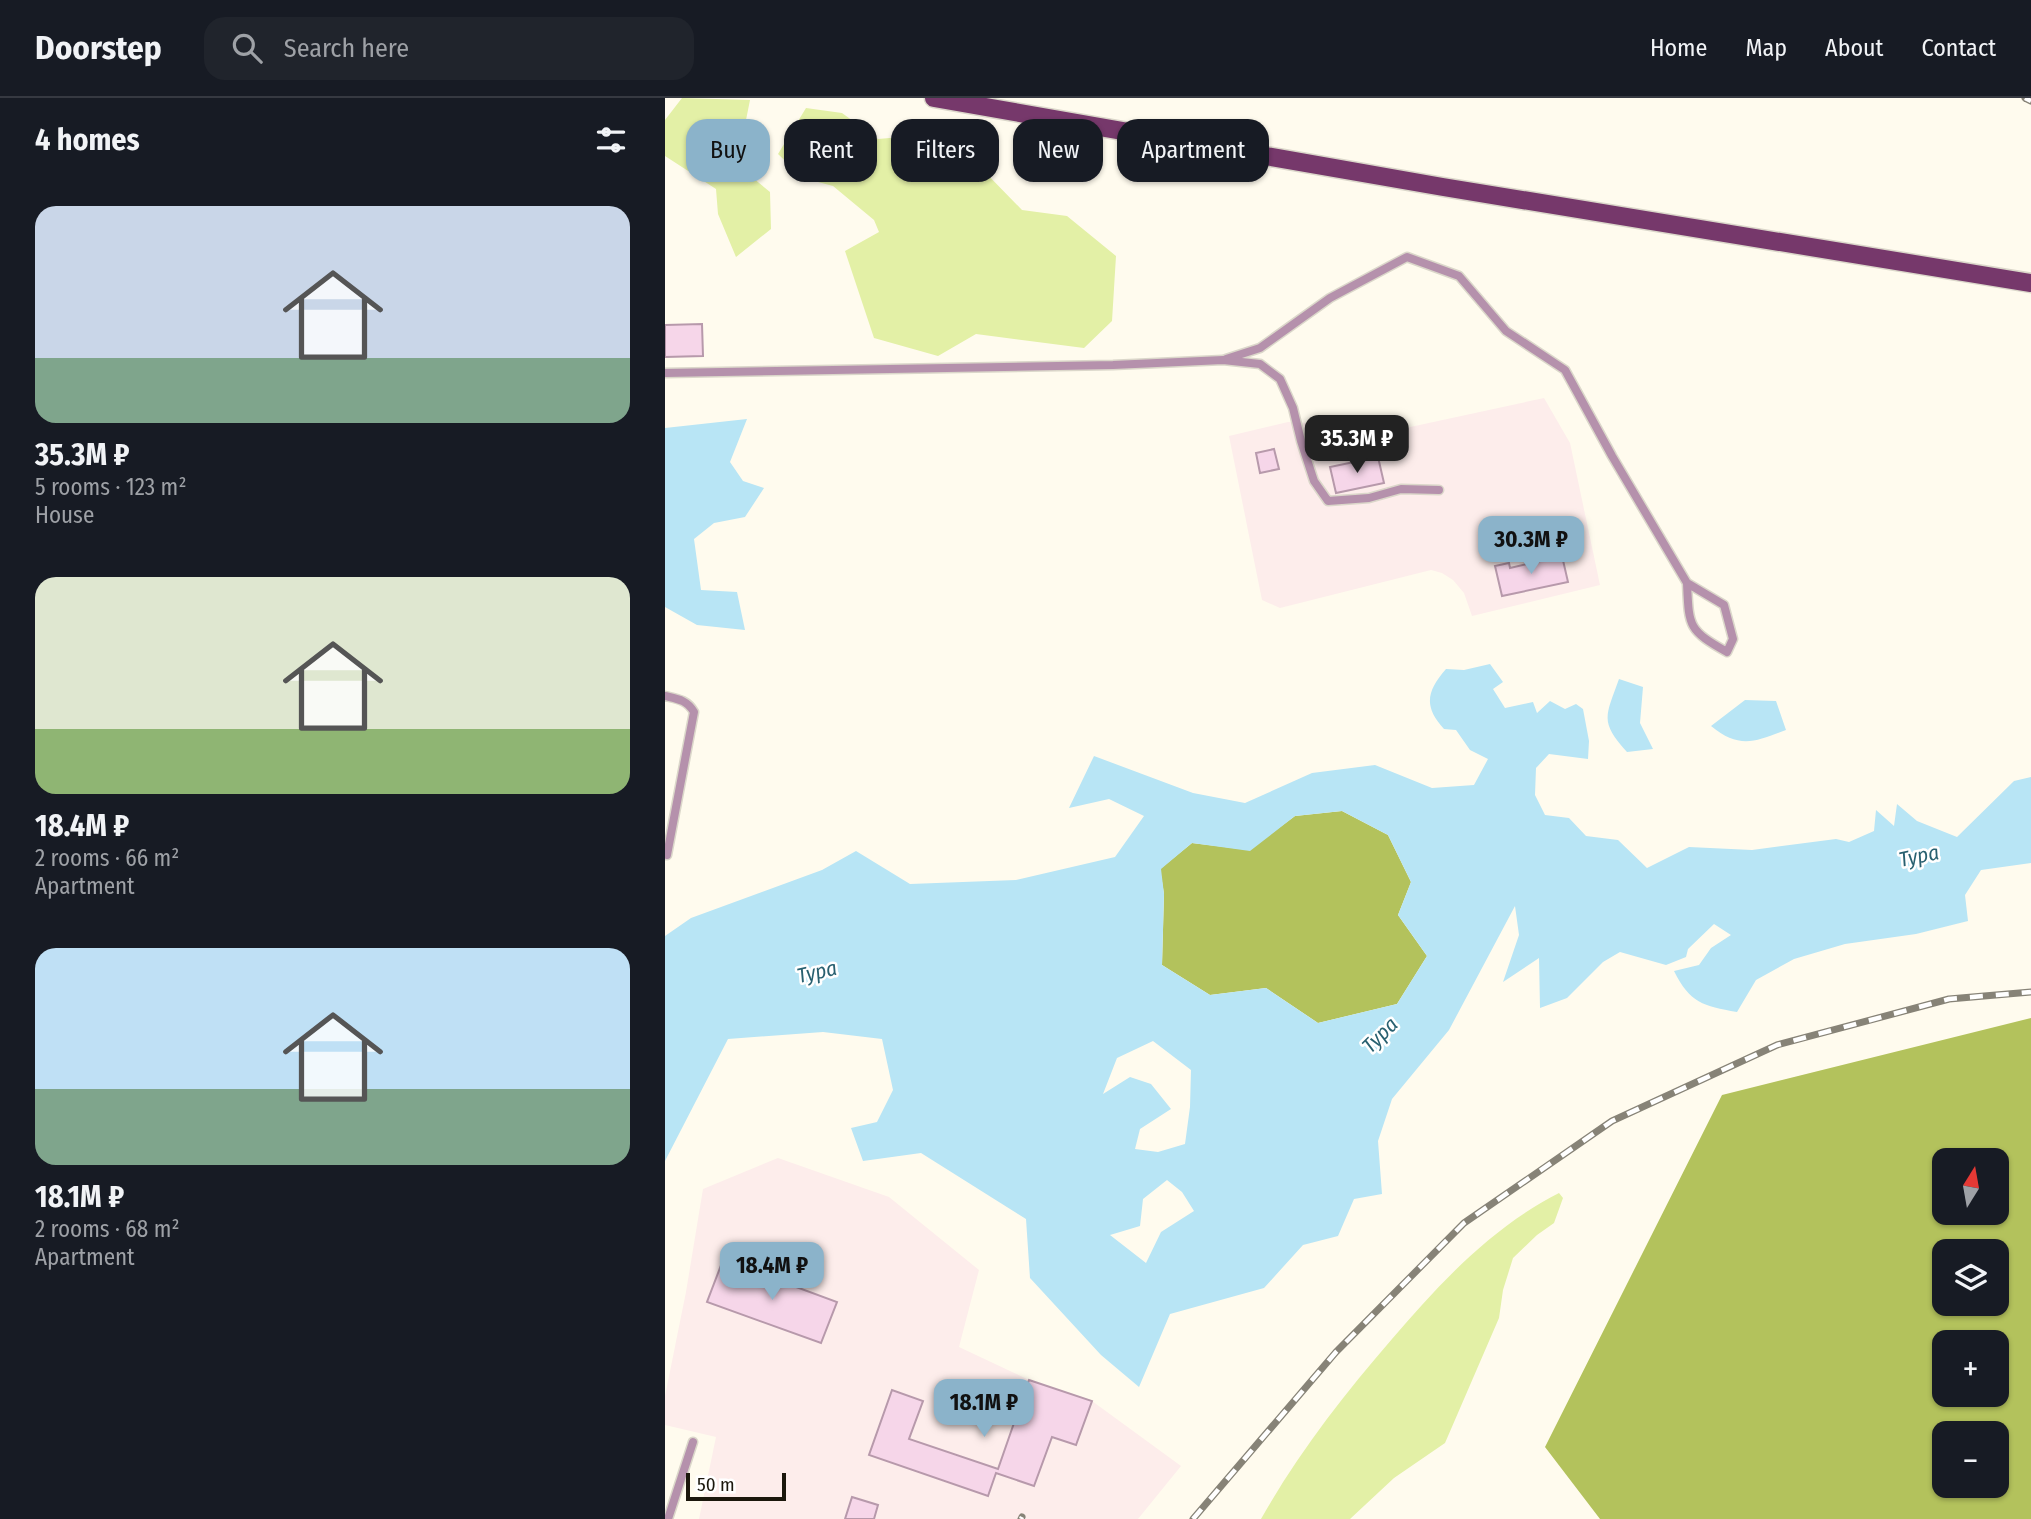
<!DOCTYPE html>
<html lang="en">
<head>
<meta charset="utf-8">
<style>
  :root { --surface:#171b24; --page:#20242c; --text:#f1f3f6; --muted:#9ea1a6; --line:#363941; --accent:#8bb3ca }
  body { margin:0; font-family:"Fira Sans Condensed",sans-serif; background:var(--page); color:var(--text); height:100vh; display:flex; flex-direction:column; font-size:26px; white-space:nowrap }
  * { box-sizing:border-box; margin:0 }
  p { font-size:23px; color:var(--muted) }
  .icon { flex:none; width:38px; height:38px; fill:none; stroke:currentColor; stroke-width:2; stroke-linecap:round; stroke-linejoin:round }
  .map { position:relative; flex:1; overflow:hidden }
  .drawer { display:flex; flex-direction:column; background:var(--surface); width:665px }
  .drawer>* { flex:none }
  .guide { position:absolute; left:21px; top:21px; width:665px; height:63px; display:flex; gap:14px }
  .needle { width:46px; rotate:11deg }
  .controls { position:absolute; left:1267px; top:1050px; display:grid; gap:14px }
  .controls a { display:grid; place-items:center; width:77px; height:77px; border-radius:14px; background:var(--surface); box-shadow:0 2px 5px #0004; font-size:35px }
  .scale { position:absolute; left:21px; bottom:18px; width:100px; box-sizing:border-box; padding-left:7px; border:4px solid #1b170c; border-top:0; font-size:19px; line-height:24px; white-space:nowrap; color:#1b170c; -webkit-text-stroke:5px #fff; paint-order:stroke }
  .price { position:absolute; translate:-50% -60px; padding:0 16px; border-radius:14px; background:var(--accent); color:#111; font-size:23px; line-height:46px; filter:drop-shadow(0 2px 4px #0008) }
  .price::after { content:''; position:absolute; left:50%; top:42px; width:21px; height:16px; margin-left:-10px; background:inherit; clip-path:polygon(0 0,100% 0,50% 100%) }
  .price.active { background:#222; color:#fff }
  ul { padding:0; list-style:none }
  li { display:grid; align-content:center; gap:14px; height:371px; padding:0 35px }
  li span { display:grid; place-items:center; height:217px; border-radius:21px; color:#555 }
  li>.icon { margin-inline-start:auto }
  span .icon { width:126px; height:126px; fill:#fffc; stroke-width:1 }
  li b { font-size:30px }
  h2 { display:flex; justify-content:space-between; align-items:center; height:84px; padding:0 35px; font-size:30px }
  .chip { padding:0 24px; border-radius:21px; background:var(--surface); box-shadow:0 2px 5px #0004; font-size:24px; line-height:63px }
  .chip.active { background:var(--accent); color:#111 }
  header { display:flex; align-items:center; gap:42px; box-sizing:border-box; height:98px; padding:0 35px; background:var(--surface); border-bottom:2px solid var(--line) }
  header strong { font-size:33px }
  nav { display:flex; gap:38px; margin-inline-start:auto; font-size:24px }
  .search { width:490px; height:63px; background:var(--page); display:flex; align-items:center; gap:18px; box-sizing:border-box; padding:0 24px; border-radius:21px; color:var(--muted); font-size:26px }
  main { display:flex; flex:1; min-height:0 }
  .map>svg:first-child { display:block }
  .industrial { fill:#fdedeb }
  .green { fill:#e3f0a6 }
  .forest { fill:#b3c25c; fill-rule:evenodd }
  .water { fill:#b8e5f5; fill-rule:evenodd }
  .building { fill:#f6d6e9; stroke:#b799ab; stroke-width:2 }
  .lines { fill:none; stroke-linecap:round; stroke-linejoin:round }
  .service-casing { stroke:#dbd7ca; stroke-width:11 }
  .primary-casing { stroke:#dbd7ca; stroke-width:21 }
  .service { stroke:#b591ac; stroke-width:8 }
  .primary { stroke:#76386b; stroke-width:18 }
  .rail-casing { stroke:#878377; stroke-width:7 }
  .rail { stroke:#fff; stroke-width:4.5; stroke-dasharray:13; stroke-linecap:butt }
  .labels { text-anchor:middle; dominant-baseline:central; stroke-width:5; stroke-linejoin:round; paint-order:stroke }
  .water-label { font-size:21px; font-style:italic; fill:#286070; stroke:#fff }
</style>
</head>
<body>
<header>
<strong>Doorstep</strong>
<div class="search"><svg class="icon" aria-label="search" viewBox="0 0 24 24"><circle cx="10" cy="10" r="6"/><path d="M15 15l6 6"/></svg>Search here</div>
<nav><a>Home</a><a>Map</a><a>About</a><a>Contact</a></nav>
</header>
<main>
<section class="drawer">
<h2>4 homes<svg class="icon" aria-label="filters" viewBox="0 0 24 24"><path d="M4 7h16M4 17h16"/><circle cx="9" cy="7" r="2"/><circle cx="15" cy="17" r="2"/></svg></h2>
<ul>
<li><span style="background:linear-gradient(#c9d6e8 70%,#7fa58c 0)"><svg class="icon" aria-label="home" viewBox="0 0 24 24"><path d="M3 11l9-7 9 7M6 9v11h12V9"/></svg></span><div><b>35.3M ₽</b><p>5 rooms · 123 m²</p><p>House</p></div></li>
<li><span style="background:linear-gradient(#dfe7d0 70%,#8fb573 0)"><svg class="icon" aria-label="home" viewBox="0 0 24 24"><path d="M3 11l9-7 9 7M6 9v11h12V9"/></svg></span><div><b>18.4M ₽</b><p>2 rooms · 66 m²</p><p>Apartment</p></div></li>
<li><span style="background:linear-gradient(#bfe0f5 65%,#7fa58c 0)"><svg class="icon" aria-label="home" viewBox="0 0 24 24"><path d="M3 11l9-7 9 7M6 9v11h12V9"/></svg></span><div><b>18.1M ₽</b><p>2 rooms · 68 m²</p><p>Apartment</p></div></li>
</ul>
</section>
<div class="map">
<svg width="1366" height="1421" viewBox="0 0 1366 1421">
  <rect width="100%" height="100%" fill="#fffbee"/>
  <g class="industrial">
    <path d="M879 300 905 345 935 487 807 518 799 495 788 482 777 475 766 472 615 510 597 502 564 338 623 324 642 325 648 350Z"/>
    <path d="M113 1060 224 1099 314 1172 294 1249 364 1282 427 1303 516 1368 473 1421H34L51 1339 0 1327V1298L21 1194 38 1091Z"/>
  </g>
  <g class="green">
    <path d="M17 0 85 2 72 67 105 94 106 131 71 159 53 116 51 91 0 58V22Z"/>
    <path d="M141 10 177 15 213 41 282 35 357 112 402 118 451 158 447 223 419 250 311 236 273 258 209 240 180 153 214 134 209 122 168 88 138 80 113 56Z"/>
    <path d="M894 1095 898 1100 889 1125 872 1137 848 1160 838 1192 834 1220 780 1345 729 1380 685 1421H596C634 1354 677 1299 727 1241 776 1184 827 1129 894 1095Z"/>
  </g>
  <g class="forest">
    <path d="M677 713 723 737 746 784 733 817 762 858 732 906 653 925 601 890 545 897 497 867 499 796 495 771 527 745 584 752 630 718Z"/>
    <path d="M1366 920V1421H935L880 1349 1057 997ZM1279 1062H1332V1115H1279ZM1279 1153H1332V1206H1279ZM1279 1244H1332V1297H1279ZM1279 1335H1332V1388H1279Z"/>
  </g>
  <g class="water">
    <path d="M82 321 65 364 78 383 99 390 80 419 49 425 29 441 36 492 72 494 80 532 32 527 0 509V330Z"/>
    <path d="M825 566 838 584 828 591 840 610 868 604 872 615 885 603 900 611 911 606 918 611 924 643 923 661 884 656 871 670 870 697 880 717 904 720 921 738 953 742 982 770 1024 749 1087 752 1171 741 1184 744 1209 733 1211 712 1229 728 1232 706 1252 723 1292 739 1349 683 1366 679V765L1316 772 1300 797 1303 823 1251 836 1180 846 1129 861 1091 882 1072 914C1038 908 1025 905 1009 873L1034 867 1046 850 1066 837 1049 826 1023 851 1021 859 1001 867 955 854 938 864 902 900 875 910 874 860 838 884 854 837 850 808 784 932 727 1001 713 1043 717 1096 689 1101 673 1138 638 1147 599 1190 505 1216 474 1289 436 1257 365 1180 361 1121 256 1055 198 1063 186 1030 212 1024 228 992 217 941 158 934 63 941 0 1063V838L26 820 157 772 191 753 245 786 351 782 450 759 479 718 444 701 404 710 429 658 528 695 580 705 647 675 710 667 767 690 809 687 823 661 805 652 791 632 779 631C758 608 762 593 781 571L799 572ZM677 713 723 737 746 784 733 817 762 858 732 906 653 925 601 890 545 897 497 867 499 796 496 771 527 745 585 753 630 718ZM488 943 526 972 525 1009 520 1046 493 1054 470 1051 475 1031 506 1011 486 986 465 979 438 996 452 960ZM502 1082 517 1094 529 1113 496 1134 481 1165 445 1137 475 1128 478 1101Z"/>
    <path d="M954 581 978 589 975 625 988 651 962 654C934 623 941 618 954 581Z"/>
    <path d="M1080 602 1111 603 1121 632C1090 644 1074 651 1046 628Z"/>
  </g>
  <g class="building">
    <path d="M37 226 38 258 0 259V227Z"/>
    <path d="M609 351 614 371 595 375 591 355Z"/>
    <path d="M713 359 719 385 671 395 665 369Z"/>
    <path d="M897 458 903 484 837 498 830 468 844 465 845 470Z"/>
    <path d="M58 1162 172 1204 156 1245 42 1204Z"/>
    <path d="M364 1282 427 1303 411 1347 387 1339 369 1388 331 1375 323 1398 204 1357 227 1292 258 1303 244 1341 333 1371Z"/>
    <path d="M187 1399 213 1407 209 1421H180Z"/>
  </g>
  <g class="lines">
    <g class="service-casing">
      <g id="service">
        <path d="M561 261 595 250 665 200 742 159 794 178 841 233 900 272 947 358 1022 485 1059 507 1068 541 1062 554C1023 532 1024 529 1022 485"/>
        <path d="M0 275 448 267 558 262 595 266 615 281 628 310 636 343 649 383 663 403 704 400 736 391 774 392"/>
        <path d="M0 598C13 601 22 602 29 614L2 757"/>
        <path d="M3 1421 28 1344"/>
      </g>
    </g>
    <g class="primary-casing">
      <path id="primary" d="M269 0 778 89 1366 185"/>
    </g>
    <use href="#service" class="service"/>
    <use href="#primary" class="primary"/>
    <g class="rail-casing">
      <g id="rail">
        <path d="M1360 0 1366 3"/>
        <path d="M356 1421 357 1419"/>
        <path d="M528 1421 671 1254 799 1125 947 1023 1112 947 1284 901 1366 894"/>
      </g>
    </g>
    <use href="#rail" class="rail"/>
  </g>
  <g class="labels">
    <g class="water-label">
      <text transform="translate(1254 758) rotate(-12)">Тура</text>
      <text transform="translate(152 874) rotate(-13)">Тура</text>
      <text transform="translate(715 937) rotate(-45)">Тура</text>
    </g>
  </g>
</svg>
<div class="controls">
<a><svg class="needle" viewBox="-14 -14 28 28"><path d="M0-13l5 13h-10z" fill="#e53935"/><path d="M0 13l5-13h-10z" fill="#9ea1a6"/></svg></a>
<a><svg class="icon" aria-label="layers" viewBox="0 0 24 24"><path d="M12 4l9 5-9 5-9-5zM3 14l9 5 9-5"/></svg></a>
<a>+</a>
<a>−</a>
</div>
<div class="scale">50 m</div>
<b class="price active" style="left:692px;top:377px">35.3M ₽</b>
<b class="price" style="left:866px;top:478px">30.3M ₽</b>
<b class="price" style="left:107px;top:1204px">18.4M ₽</b>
<b class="price" style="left:319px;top:1341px">18.1M ₽</b>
<div class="guide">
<a class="chip active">Buy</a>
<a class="chip">Rent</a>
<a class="chip">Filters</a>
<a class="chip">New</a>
<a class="chip">Apartment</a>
</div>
</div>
</main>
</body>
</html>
